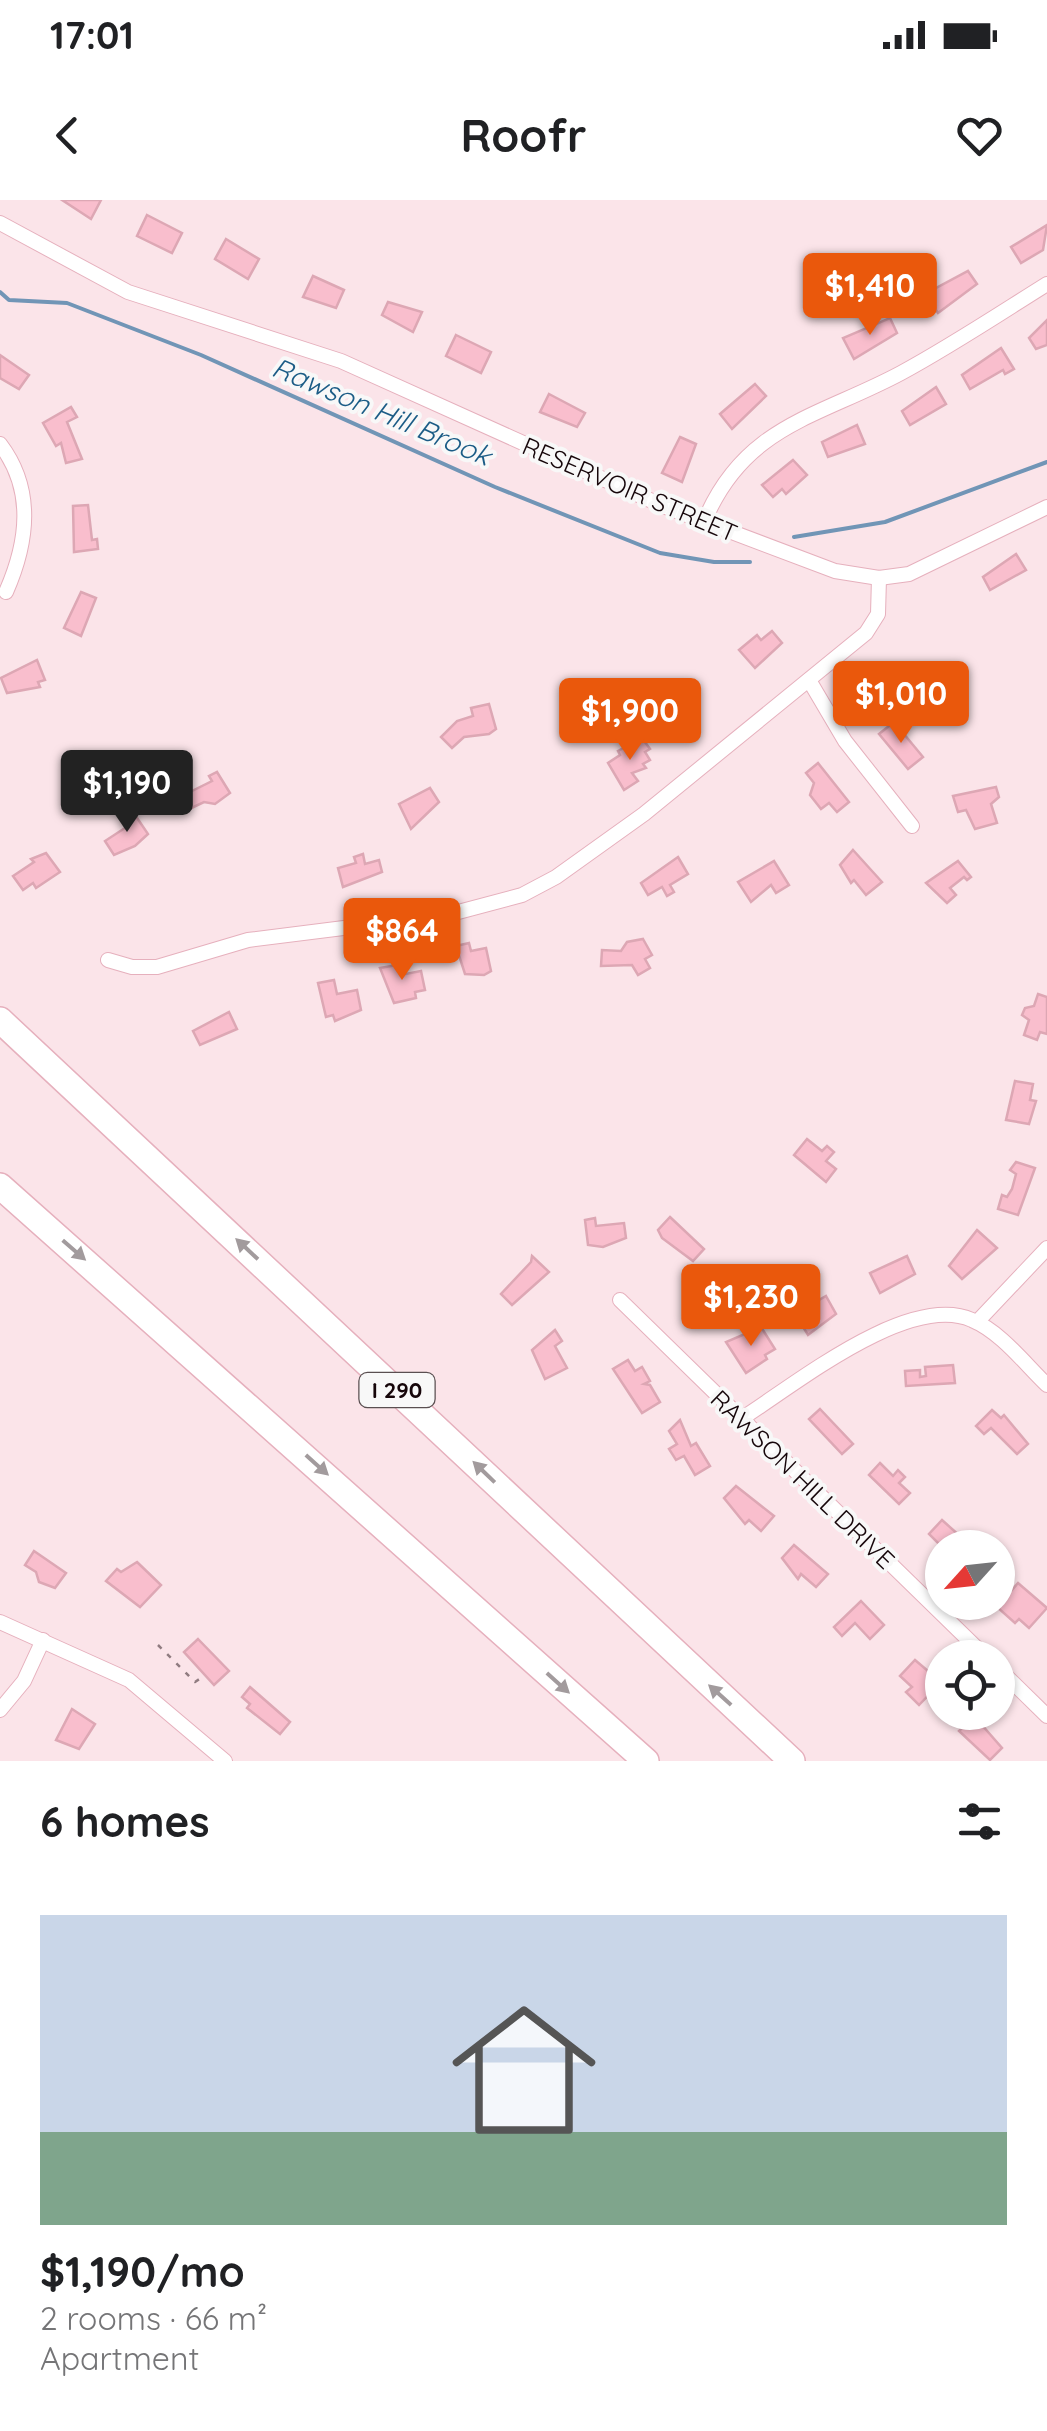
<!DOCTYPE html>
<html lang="en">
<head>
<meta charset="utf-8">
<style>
  :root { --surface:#fff; --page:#f6f6f6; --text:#202124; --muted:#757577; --accent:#ea580c }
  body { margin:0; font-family:Quicksand,sans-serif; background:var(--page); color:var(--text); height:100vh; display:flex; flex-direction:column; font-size:38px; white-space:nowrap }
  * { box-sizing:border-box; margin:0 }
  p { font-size:32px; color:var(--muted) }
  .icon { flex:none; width:55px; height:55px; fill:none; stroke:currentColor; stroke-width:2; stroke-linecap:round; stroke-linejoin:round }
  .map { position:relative; height:1561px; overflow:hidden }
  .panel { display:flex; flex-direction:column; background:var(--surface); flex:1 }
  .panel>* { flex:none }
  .needle { width:65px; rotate:243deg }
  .fabs { position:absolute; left:925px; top:1330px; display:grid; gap:20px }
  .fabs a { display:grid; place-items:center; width:90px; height:90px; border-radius:50%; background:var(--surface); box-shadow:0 2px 8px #0004; font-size:50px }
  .price { position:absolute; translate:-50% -85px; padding:0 22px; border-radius:10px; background:var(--accent); color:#fff; font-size:32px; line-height:65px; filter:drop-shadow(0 2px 5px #0008) }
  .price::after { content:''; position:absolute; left:50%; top:60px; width:30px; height:22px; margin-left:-15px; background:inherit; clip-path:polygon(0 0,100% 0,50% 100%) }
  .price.selected { background:#222; color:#fff }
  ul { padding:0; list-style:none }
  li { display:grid; align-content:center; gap:20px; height:530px; padding:0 40px }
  li span { display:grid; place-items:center; height:310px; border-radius:0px; color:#555 }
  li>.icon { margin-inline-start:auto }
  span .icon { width:180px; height:180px; fill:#fffc; stroke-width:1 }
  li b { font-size:42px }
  h2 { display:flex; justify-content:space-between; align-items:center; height:120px; padding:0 40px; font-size:42px }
  .status { display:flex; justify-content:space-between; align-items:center; height:70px; padding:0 50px; background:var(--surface); direction:ltr }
  .status svg { height:28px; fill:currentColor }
  header { display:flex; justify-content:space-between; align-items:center; height:130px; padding:0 40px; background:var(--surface); font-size:45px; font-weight:800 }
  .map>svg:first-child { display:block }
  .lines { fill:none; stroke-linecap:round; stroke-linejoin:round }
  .stream { stroke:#7195b6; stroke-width:4 }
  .building { fill:#f9becd; stroke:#dda7b4; stroke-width:2.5 }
  .street-casing { stroke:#e6b0bd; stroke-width:16 }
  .highway-casing { stroke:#e6b0bd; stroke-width:28 }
  .path { stroke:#907c81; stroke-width:2.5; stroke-dasharray:5 8; stroke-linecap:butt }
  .street { stroke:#fff; stroke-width:14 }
  .highway { stroke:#fff; stroke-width:25 }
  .oneway { fill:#a29b9d }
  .labels { text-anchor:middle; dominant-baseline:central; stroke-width:8; stroke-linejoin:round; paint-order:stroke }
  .shield { fill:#f8f8f8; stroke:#5a4f51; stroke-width:2.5 }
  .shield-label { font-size:22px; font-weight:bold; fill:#16060a }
  .street-label { font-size:25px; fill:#16060a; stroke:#f8f8f8 }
  .water-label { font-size:28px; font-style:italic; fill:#1b5c86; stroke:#f8f8f8 }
</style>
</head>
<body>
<div class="status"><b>17:01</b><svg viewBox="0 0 49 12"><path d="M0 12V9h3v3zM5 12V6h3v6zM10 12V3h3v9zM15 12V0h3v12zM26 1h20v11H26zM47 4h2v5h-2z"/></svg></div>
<header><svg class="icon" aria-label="back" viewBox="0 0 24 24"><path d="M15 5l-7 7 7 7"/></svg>Roofr<svg class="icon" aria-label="heart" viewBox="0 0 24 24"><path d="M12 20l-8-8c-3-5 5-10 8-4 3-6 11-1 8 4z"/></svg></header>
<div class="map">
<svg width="1047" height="1561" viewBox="0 0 1047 1561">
  <rect width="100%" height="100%" fill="#fbe4e9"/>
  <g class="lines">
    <g class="stream">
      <path d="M0 92 9 100 67 103 201 155 495 287 660 353 714 362H750"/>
      <path d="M794 337 885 322 1047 262"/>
    </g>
  </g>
  <g class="building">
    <path d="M62 0H101L91 19Z"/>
    <path d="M147 15 182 33 172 53 137 36Z"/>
    <path d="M1047 25 1043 50 1021 63 1011 47Z"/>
    <path d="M226 39 259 59 248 79 215 59Z"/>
    <path d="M968 71 977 84 938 113 925 94Z"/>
    <path d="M313 76 344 90 336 108 303 97Z"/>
    <path d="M388 102 422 112 413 132 382 115Z"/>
    <path d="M890 118 897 133 854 159 843 138Z"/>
    <path d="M1047 120V145L1036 149 1029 138Z"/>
    <path d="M456 135 491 152 481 173 446 156Z"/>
    <path d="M1001 148 1014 169 1005 174 1003 170 970 189 962 175Z"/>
    <path d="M0 155 29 175 19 189 0 178Z"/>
    <path d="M755 184 766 196 732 229 720 214Z"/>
    <path d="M936 187 946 204 910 225 902 211Z"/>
    <path d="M549 194 585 213 577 227 540 212Z"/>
    <path d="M71 207 77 217 67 222 82 259 66 263 61 243 56 246 43 223Z"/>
    <path d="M857 225 865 244 828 257 822 242Z"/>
    <path d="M680 237 696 244 682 282 662 273Z"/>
    <path d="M793 260 807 275 786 294 782 289 773 297 762 285Z"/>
    <path d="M88 305 92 340 97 339 98 349 74 352 73 306Z"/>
    <path d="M1016 354 1026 370 990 390 983 377Z"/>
    <path d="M81 392 96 398 81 436 64 428Z"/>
    <path d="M772 431 782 443 755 468 739 450 757 435 761 440Z"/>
    <path d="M37 460 45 480 38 482 40 487 7 493 1 478Z"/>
    <path d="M489 504 496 529 489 534 464 537 452 548 441 537 457 521 473 516 471 508Z"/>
    <path d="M894 522 923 557 908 569 879 534Z"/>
    <path d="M642 538 650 549 645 552 650 560 643 564 646 568 632 573 638 581 624 590 608 563 620 555 618 551Z"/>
    <path d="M818 563 849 602 837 612 829 603 821 609 810 595 814 583 806 573Z"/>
    <path d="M217 572 230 593 215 604 204 602 185 611 178 598 212 581 209 576Z"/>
    <path d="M996 587 999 597 991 604 997 623 975 629 966 610 958 612 953 596Z"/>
    <path d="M430 588 439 602 411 629 399 604Z"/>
    <path d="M131 609 148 634 135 646 114 655 105 641 128 626 121 616Z"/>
    <path d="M853 650 882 682 866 695 854 680 851 683 840 665Z"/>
    <path d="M46 653 60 672 36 688 33 683 23 690 13 676 34 662 31 659Z"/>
    <path d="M363 654 365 664 379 660 382 672 343 687 338 668 356 663 354 657Z"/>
    <path d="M678 657 688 674 670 685 674 692 667 696 662 687 648 695 641 683Z"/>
    <path d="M774 661 789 685 776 693 771 685 751 702 738 682Z"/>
    <path d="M958 661 971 677 967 680 964 677 950 688 956 695 947 703 926 683Z"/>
    <path d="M643 739 652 755 645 759 650 768 638 775 632 765 601 766 602 750 621 751 627 742Z"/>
    <path d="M469 743 471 751 486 748 491 771 484 775 465 774 456 746Z"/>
    <path d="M397 765 406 774 421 771 425 790 415 792 416 798 394 803 380 768Z"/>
    <path d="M334 780 337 794 357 790 361 810 335 821 333 815 326 817 318 783Z"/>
    <path d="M1038 794 1047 797V834L1040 832 1037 840 1024 835 1029 820 1022 815 1025 808 1034 806Z"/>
    <path d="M229 812 237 829 200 845 193 831Z"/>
    <path d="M1015 881 1033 884 1030 900 1036 901 1029 924 1006 920Z"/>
    <path d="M807 939 822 951 827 946 834 952 826 961 836 969 826 982 794 955Z"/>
    <path d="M1016 962 1035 968 1018 1015 998 1009 1002 995 1007 997 1012 989 1016 974 1010 970Z"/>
    <path d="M670 1017 704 1049 693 1061 662 1038 658 1030Z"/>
    <path d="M595 1018 596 1026 624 1023 626 1038 603 1047 588 1045 585 1020Z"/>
    <path d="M977 1030 997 1048 962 1079 949 1066Z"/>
    <path d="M532 1056 549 1072 512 1105 501 1094 531 1062Z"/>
    <path d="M907 1056 915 1074 880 1093 870 1073Z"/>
    <path d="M826 1096 836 1114 808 1135 795 1114Z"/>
    <path d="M761 1127 775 1149 765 1155 767 1159 746 1173 726 1142Z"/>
    <path d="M555 1130 562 1141 555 1146 567 1168 545 1179 532 1150Z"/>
    <path d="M628 1160 635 1171 642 1167 650 1181 644 1184 650 1185 660 1202 642 1213 613 1169Z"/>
    <path d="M953 1165 955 1183 906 1186 905 1171 920 1170V1177L926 1176 925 1167Z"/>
    <path d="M820 1209 853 1244 842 1254 809 1219Z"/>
    <path d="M992 1210 1001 1218 1004 1215 1028 1244 1017 1254 991 1228 984 1234 976 1226Z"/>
    <path d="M680 1220 691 1246 696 1243 710 1266 695 1275 684 1256 676 1260 669 1249 677 1244 669 1231Z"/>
    <path d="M880 1263 893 1276 898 1270 905 1277 899 1283 910 1293 899 1304 869 1275Z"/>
    <path d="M736 1286 774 1316 761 1331 749 1320 745 1324 724 1298Z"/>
    <path d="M942 1320 961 1337 965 1333 970 1338 966 1343 972 1348H943L929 1334Z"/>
    <path d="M794 1345 828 1374 816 1387 801 1374 798 1379 782 1358Z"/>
    <path d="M34 1351 66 1373 55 1388 39 1382 36 1372 25 1365Z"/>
    <path d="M137 1362 161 1385 140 1407 106 1381 117 1369 121 1372Z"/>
    <path d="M1018 1383 1047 1408 1029 1428 1019 1419 1015 1423 997 1407Z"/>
    <path d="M861 1401 884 1425 870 1439 855 1423 842 1436 834 1427Z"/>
    <path d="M198 1439 229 1471 214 1485 184 1452Z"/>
    <path d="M915 1460 941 1482 919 1505 906 1492 912 1487 900 1476Z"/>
    <path d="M250 1487 290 1522 280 1534 247 1508 250 1504 242 1497Z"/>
    <path d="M72 1509 95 1524 79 1549 56 1540Z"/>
    <path d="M974 1516 1002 1548 990 1560 959 1531Z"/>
  </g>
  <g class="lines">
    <g class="street-casing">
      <g id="street">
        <path d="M0 23 128 92 341 161 663 306 835 371 879 378 909 374 1047 307"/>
        <path d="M0 244C35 290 28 342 6 392"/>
        <path d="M704 322C744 225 819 217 901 173 951 146 999 114 1047 84"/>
        <path d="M809 480 845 541 912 626"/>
        <path d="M108 760 132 767H157L248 740 447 715 522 695 556 677 644 614 866 433 878 414 879 378"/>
        <path d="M620 1100 987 1458"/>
        <path d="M977 1122 1047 1048"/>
        <path d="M741 1219C796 1184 909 1092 972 1120 1001 1132 1025 1164 1047 1185"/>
        <path d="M0 1422 129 1480 225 1561"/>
        <path d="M998 1468 1047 1516"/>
        <path d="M0 1510 24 1481 43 1440"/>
      </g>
    </g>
    <g class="highway-casing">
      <g id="highway">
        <path d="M0 820 792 1561"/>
        <path d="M0 986 646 1561"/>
      </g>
    </g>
    <path class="path" d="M158 1445 195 1482 201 1478"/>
    <use href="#street" class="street"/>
    <use href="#highway" class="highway"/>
  </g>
  <defs><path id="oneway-solid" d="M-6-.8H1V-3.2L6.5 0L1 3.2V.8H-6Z" transform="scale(2.5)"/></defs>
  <g class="oneway">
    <use href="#oneway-solid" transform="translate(247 1049) rotate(-137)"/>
    <use href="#oneway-solid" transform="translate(74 1050) rotate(41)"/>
    <use href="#oneway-solid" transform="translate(317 1265) rotate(42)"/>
    <use href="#oneway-solid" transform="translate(484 1272) rotate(-136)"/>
    <use href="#oneway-solid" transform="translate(558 1483) rotate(42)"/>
    <use href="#oneway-solid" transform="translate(720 1495) rotate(-138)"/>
  </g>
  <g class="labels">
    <rect class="shield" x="359.5" y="1173" width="75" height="34" rx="8"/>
    <g class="shield-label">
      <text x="397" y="1190">I 290</text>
    </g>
    <g class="street-label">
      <text transform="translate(630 289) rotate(23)">RESERVOIR STREET</text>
      <text transform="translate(803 1279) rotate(44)">RAWSON HILL DRIVE</text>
    </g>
    <g class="water-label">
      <text transform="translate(382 211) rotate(23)">Rawson Hill Brook</text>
    </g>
  </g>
</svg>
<div class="fabs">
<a><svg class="needle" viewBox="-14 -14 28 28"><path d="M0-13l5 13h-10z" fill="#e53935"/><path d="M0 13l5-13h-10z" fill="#757577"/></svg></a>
<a><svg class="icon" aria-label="locate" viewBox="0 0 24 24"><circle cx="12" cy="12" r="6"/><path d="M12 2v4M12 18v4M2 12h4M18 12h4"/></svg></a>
</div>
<b class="price" style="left:870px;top:138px">$1,410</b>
<b class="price" style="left:901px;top:546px">$1,010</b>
<b class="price" style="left:630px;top:563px">$1,900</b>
<b class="price selected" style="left:127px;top:635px">$1,190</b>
<b class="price" style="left:402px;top:783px">$864</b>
<b class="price" style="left:751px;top:1149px">$1,230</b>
</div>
<section class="panel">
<h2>6 homes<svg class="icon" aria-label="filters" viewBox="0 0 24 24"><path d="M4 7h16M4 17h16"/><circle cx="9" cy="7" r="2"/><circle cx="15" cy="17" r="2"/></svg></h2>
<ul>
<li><span style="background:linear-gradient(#c9d6e8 70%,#7fa58c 0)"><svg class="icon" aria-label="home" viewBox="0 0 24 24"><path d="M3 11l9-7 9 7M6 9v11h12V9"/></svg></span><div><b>$1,190/mo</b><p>2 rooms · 66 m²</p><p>Apartment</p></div></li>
</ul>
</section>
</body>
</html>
